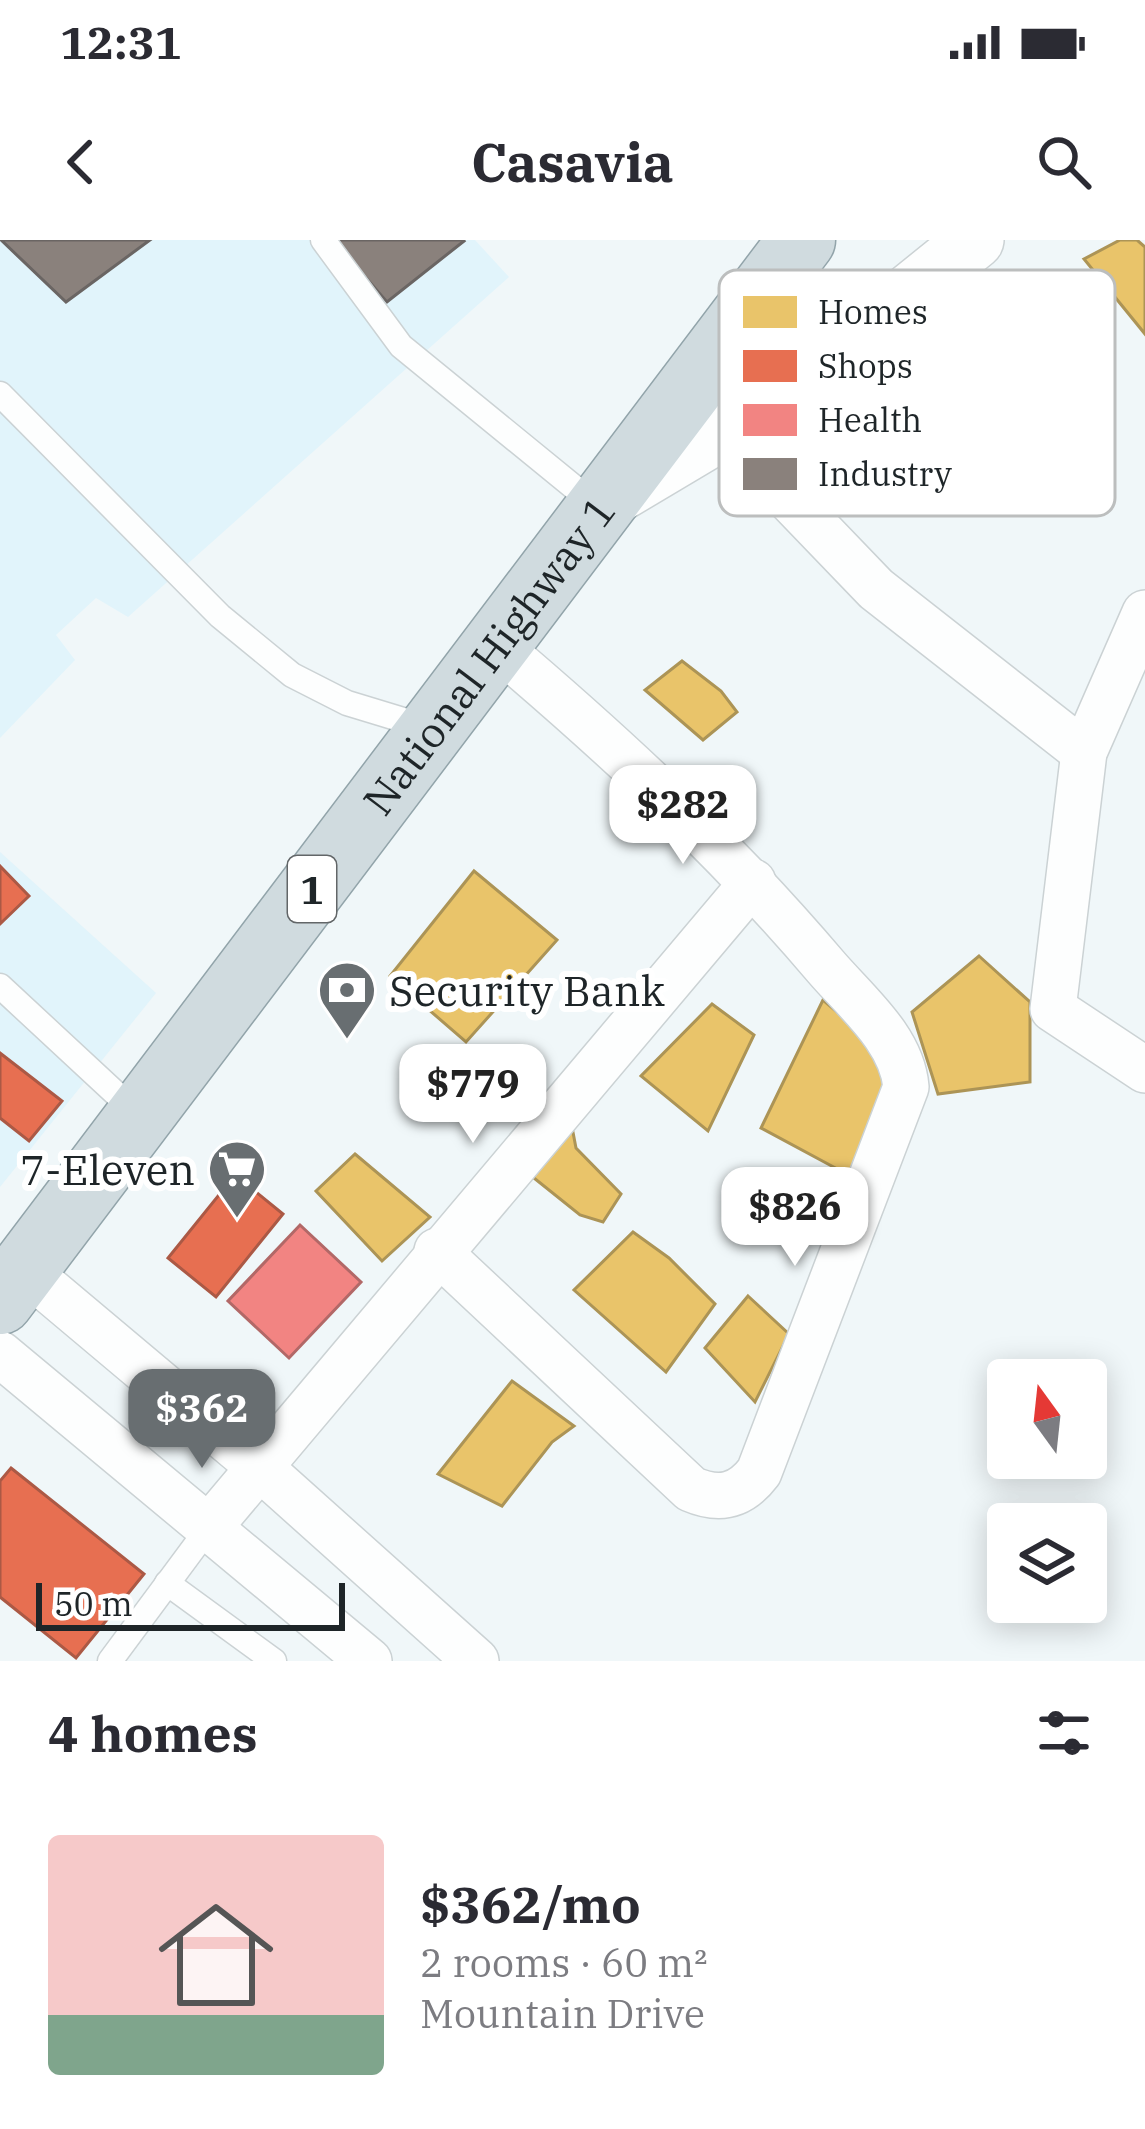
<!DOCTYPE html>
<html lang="en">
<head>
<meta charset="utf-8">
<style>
  :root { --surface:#fff; --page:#f7f7f7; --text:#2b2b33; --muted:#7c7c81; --line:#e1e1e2; --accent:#686e71 }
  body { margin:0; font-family:"IBM Plex Serif",serif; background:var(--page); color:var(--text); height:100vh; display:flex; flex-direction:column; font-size:45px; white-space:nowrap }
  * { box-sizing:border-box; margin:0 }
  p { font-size:39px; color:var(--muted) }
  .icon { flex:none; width:66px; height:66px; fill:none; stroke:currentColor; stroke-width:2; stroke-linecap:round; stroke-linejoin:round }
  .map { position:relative; height:1421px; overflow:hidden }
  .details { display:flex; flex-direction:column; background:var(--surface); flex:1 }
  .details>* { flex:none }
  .needle { width:78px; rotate:345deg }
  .fabs { position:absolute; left:987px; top:1119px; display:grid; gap:24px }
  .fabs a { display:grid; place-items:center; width:120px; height:120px; border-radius:12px; background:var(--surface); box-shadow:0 6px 30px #0003; font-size:60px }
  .scale { position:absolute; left:36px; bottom:30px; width:309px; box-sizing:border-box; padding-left:12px; border:6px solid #1e2528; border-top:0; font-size:33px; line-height:42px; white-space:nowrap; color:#1e2528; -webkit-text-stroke:9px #fff; paint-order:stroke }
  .price { position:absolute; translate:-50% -102px; padding:0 27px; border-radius:24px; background:#fff; color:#222; font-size:39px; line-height:78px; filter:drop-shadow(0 3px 6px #0008) }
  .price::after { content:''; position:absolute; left:50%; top:72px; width:36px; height:27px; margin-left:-18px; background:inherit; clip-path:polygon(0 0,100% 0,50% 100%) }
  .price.on { background:var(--accent); color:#fff }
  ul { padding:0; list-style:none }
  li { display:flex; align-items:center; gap:36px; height:300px; padding:0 48px }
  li+li { border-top:3px solid var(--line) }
  li span { display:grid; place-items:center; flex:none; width:336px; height:240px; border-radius:12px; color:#555 }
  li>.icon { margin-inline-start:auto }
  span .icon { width:144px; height:144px; fill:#fffc; stroke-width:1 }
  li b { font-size:51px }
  h2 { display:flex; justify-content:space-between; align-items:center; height:144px; padding:0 48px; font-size:51px }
  .status { display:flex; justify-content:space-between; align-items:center; height:84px; padding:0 60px; background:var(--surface); direction:ltr }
  .status svg { height:33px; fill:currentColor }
  header { display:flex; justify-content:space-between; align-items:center; height:156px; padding:0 48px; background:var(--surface); font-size:54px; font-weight:700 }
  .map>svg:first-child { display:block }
  .built { fill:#e1f4fb }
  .homes { fill:#e9c46a; stroke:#ac9456; stroke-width:3 }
  .shops { fill:#e76f51; stroke:#ab5945; stroke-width:3 }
  .health { fill:#f28482; stroke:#b26867; stroke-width:3 }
  .industry { fill:#8a817c; stroke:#6a6563; stroke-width:3 }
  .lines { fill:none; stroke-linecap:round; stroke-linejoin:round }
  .service-casing { stroke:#cbd2d4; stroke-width:27 }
  .minor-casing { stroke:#cbd2d4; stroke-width:48 }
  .tertiary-casing { stroke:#cbd2d4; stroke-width:60 }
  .trunk-casing { stroke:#92a4aa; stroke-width:69 }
  .service { stroke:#fdfefe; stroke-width:24 }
  .minor { stroke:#fdfefe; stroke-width:45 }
  .tertiary { stroke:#fdfefe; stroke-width:57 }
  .trunk { stroke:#d0dbdf; stroke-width:66 }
  .labels { text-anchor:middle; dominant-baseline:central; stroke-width:12; stroke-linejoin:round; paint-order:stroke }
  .shield { fill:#fff; stroke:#626668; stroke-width:3 }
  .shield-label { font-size:39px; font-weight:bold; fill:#1e2528 }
  .street-label { font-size:42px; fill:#1e2528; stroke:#fff }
  .poi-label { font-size:42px; fill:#1e2528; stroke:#fff; text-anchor:start }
  .key { fill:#fff; stroke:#bcbebe; stroke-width:3 }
  .key-label { font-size:33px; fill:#1e2528 }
</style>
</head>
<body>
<div class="status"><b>12:31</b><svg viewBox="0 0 49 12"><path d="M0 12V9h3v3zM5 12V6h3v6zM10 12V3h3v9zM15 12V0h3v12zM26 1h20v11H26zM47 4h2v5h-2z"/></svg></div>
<header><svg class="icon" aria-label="back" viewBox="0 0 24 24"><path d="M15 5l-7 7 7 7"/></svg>Casavia<svg class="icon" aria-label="search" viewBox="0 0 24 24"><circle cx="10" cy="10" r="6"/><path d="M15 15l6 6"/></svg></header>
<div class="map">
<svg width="1145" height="1421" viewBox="0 0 1145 1421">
  <rect width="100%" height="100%" fill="#f0f7f9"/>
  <g class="built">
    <path d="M0 0H475L509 37 128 377 96 358 56 395 75 420 0 498Z"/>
    <path d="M0 612 156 753 0 947Z"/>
  </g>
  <g class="homes">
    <path d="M1120 0H1137L1145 7V94L1084 19Z"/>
    <path d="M682 421 721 451 737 472 703 500 645 450Z"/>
    <path d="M474 631 557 700 466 802 390 736Z"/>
    <path d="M979 716 1030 762V842L938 854 912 772Z"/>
    <path d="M823 760 904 829 854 938 761 888Z"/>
    <path d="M712 764 754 795 708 891 641 836Z"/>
    <path d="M572 887 576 908 621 954 603 982 580 975 529 934Z"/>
    <path d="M355 914 430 977 382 1021 316 951Z"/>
    <path d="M633 992 669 1018 715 1064 666 1132 574 1050Z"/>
    <path d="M748 1056 789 1094 755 1162 705 1108Z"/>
    <path d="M512 1141 574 1186 552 1202 502 1266 438 1234Z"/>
  </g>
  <g class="shops">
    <path d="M0 626 29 656 0 684Z"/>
    <path d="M0 813 62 861 29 901 0 878Z"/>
    <path d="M235 935 283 974 216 1057 168 1018Z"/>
    <path d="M11 1228 144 1334 76 1418 0 1357V1241Z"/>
  </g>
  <path class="health" d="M300 985 361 1042 289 1118 228 1061Z"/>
  <g class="industry">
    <path d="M1 0H150L66 62Z"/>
    <path d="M333 0H463L464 1 387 62Z"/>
  </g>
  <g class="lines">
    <g class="service-casing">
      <g id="service">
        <path d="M323 0 401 106 597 266"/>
        <path d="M0 154 220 376 292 435 347 463 426 487"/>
        <path d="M0 746 139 875"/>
        <path d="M167 1343 274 1421"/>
        <path d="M110 1421 210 1286"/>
      </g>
    </g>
    <g class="minor-casing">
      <g id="minor">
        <path d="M724 191 876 349 1084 512"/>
        <path d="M1145 373 1084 512 1053 769 1145 830"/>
        <path d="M437 1011 691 1249C719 1261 740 1257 759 1232L906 847C902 799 856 762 826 727 725 608 615 506 497 406"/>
        <path d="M25 1030 257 1225 476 1421"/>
        <path d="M0 1114 369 1421"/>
        <path d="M210 1286 753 642"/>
      </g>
    </g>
    <g class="tertiary-casing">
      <path id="tertiary" d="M610 258 783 155 975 0"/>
    </g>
    <g class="trunk-casing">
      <g id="trunk">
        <path id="s1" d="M0 1061 802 0"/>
      </g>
    </g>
    <use href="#service" class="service"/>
    <use href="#minor" class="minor"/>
    <use href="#tertiary" class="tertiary"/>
    <use href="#trunk" class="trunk"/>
  </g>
  <defs>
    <g id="bank-pin" transform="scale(3)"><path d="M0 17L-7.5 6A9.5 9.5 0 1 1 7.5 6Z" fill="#686e71" stroke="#fff"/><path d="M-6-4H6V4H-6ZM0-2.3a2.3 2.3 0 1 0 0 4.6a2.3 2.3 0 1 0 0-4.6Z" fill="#fff"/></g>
    <g id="supermarket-pin" transform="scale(3)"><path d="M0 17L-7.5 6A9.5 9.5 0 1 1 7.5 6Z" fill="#686e71" stroke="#fff"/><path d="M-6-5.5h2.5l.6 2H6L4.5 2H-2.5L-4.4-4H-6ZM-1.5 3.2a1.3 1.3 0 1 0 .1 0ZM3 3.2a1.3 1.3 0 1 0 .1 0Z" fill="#fff"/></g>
  </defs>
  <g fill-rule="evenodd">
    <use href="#bank-pin" x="347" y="750"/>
    <use href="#supermarket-pin" x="237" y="929"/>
  </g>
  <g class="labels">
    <rect class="shield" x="288" y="616" width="48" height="66" rx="9"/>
    <g class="shield-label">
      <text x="312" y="649">1</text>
    </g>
    <g class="street-label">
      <text stroke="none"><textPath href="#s1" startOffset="810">National Highway 1</textPath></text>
    </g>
    <g class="poi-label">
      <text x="389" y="750">Security Bank</text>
      <text x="195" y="929" text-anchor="end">7-Eleven</text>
    </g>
  </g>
  <rect x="719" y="30" width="396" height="246" rx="18" class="key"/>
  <rect x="743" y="56" width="54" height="32" fill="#e9c46a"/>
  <rect x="743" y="110" width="54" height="32" fill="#e76f51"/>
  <rect x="743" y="164" width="54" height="32" fill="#f28482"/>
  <rect x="743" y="218" width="54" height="32" fill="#8a817c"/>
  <g class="key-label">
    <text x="818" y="84">Homes</text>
    <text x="818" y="138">Shops</text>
    <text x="818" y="192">Health</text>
    <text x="818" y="246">Industry</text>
  </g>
</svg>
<div class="fabs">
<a><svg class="needle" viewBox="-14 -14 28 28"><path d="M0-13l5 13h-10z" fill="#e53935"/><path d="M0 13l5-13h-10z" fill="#7c7c81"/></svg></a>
<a><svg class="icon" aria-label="layers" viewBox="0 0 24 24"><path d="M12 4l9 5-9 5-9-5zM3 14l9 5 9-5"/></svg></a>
</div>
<div class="scale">50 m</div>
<b class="price" style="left:683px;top:627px">$282</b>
<b class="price" style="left:473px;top:906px">$779</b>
<b class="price" style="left:795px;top:1029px">$826</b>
<b class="price on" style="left:202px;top:1231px">$362</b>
</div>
<section class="details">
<h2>4 homes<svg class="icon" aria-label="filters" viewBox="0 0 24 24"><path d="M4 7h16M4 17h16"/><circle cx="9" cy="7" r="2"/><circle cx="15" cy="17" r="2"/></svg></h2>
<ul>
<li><span style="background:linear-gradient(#f6c9c9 75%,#7fa58c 0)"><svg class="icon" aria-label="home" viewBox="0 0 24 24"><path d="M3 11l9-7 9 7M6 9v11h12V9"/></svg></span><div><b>$362/mo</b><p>2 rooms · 60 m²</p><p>Mountain Drive</p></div></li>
</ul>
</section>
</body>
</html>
